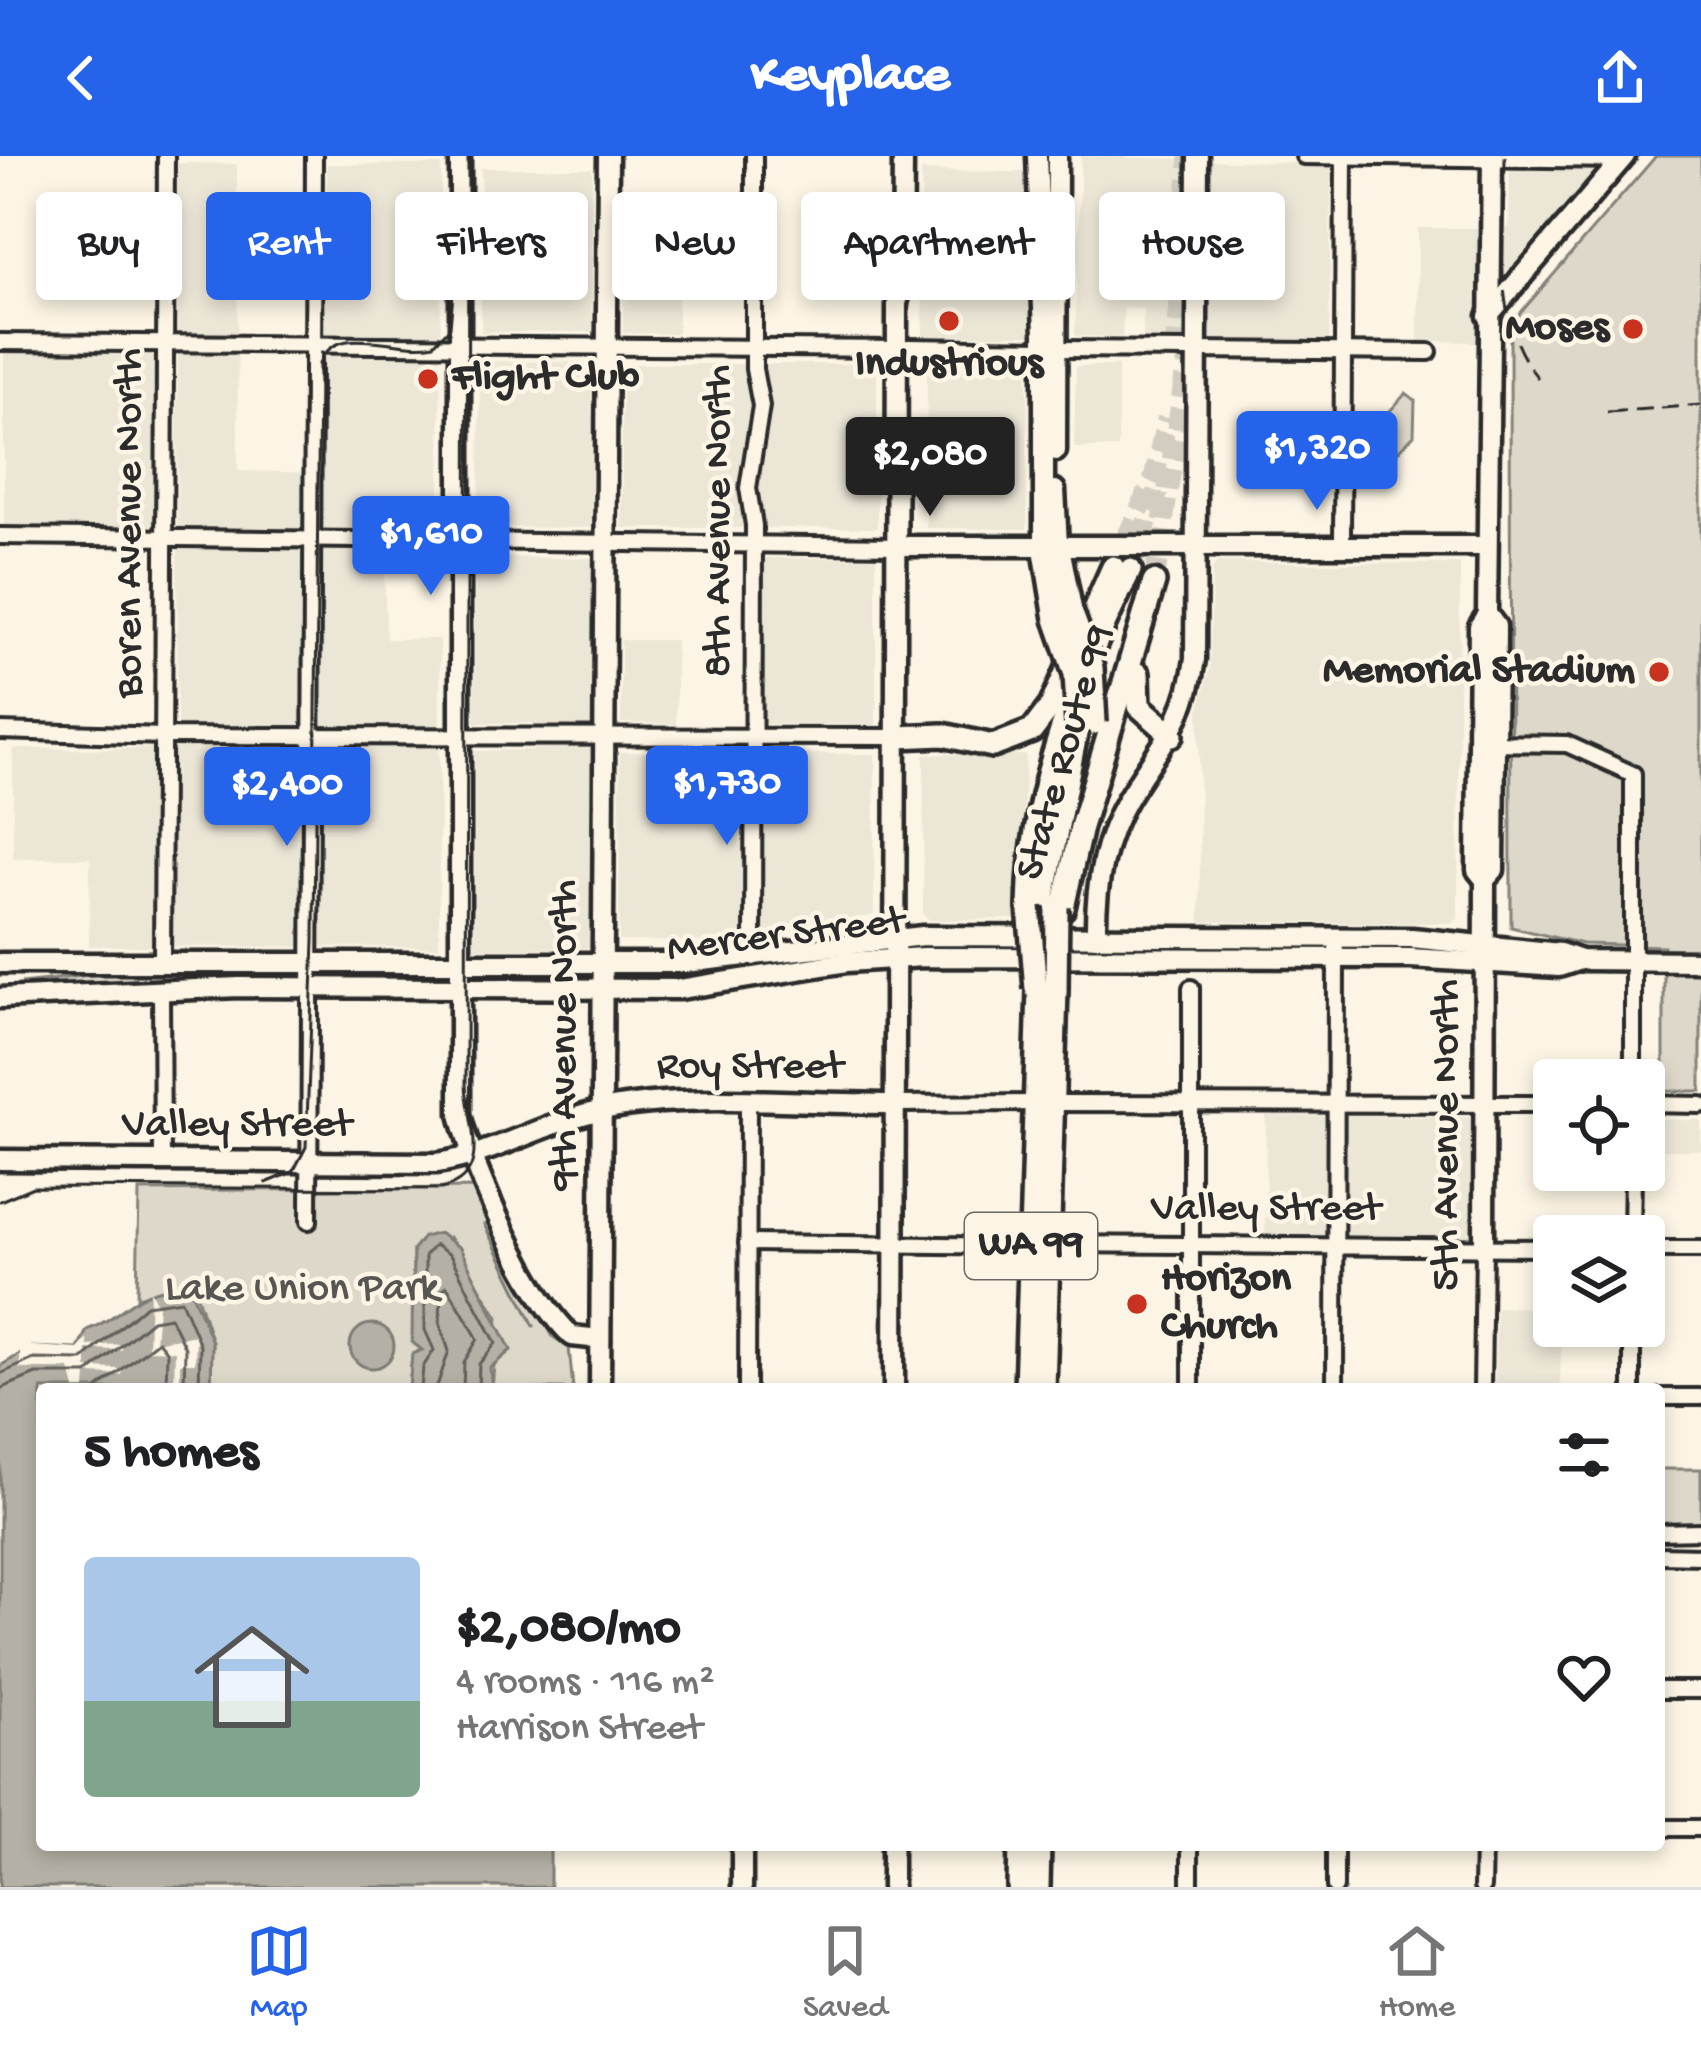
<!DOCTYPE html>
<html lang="en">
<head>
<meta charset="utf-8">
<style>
  :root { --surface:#fff; --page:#f6f6f6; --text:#202124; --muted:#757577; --line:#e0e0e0; --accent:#2563eb }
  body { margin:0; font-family:"Gochi Hand",sans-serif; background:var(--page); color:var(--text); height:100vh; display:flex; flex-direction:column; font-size:45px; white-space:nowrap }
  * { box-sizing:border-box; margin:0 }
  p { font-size:39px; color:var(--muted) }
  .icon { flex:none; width:66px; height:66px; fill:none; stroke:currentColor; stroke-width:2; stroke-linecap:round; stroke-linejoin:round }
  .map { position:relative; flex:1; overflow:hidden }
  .side { position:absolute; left:36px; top:1227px; width:1629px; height:468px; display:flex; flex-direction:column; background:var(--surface); border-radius:12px; box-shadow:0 6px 18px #0003 }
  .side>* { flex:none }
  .guide { position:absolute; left:36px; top:36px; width:1629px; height:108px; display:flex; gap:24px }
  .buttons { position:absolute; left:1533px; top:903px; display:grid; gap:24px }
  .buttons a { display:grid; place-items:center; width:132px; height:132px; border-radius:12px; background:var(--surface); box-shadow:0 6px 18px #0003; font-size:60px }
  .price { position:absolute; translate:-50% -102px; padding:0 27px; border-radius:12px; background:var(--accent); color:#fff; font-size:39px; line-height:78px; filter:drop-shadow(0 3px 6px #0008) }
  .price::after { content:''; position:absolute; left:50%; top:72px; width:36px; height:27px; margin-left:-18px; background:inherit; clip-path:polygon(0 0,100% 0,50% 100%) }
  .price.on { background:#222; color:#fff }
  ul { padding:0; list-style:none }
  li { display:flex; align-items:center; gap:36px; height:300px; padding:0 48px }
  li+li { border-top:3px solid var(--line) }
  li span { display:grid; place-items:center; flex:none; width:336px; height:240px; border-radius:12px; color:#555 }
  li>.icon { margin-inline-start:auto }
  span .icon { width:144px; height:144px; fill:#fffc; stroke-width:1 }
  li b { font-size:51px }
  h2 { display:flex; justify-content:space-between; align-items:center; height:144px; padding:0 48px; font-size:51px }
  .pill { padding:0 42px; border-radius:12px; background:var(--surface); box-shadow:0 6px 18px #0003; font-size:42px; line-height:108px }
  .pill.on { background:var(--accent); color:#fff }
  header { display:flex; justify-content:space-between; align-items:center; height:156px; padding:0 48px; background:var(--accent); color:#fff; font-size:54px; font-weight:800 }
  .tab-bar { display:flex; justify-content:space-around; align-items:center; height:168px; border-top:3px solid var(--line); background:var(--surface); font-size:33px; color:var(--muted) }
  .tab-bar a { display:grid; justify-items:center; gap:6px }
  .tab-bar .on { color:var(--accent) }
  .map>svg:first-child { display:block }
  .built { fill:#ece6d7 }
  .green { fill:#ded8ca; stroke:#84827a; stroke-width:3 }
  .water { fill:#b4b0a5; stroke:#7d7b74; stroke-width:3 }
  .pier { fill:#fcf5e5 }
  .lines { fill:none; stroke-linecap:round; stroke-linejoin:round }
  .shore { stroke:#62605c; stroke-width:3 }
  .stream { stroke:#7d7b74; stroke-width:3 }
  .highway-tunnel { stroke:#d2cdc0; stroke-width:21; stroke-dasharray:21 10; stroke-linecap:butt }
  .minor-casing { stroke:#2b2b2b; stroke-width:22 }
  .major-casing { stroke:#2b2b2b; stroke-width:27 }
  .highway-casing { stroke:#2b2b2b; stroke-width:30 }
  .minor { stroke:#fcf5e5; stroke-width:14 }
  .major { stroke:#fcf5e5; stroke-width:18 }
  .highway { stroke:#fcf5e5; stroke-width:21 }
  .tram { stroke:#2b2b2b; stroke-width:3 }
  .rail { stroke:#2b2b2b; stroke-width:3; stroke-dasharray:18 9; stroke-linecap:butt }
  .highway-bridge-casing { stroke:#2b2b2b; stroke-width:30; stroke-linecap:butt }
  .highway-bridge { stroke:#fcf5e5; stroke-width:21 }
  .poi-dot { fill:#c8321e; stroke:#fcf5e5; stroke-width:4.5 }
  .labels { text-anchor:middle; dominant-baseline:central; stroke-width:9; stroke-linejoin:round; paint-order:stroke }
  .shield { fill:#fcf5e5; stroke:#6a6863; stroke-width:3 }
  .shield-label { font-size:39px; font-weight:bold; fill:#2b2b2b }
  .poi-label { font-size:42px; font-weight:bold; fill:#2b2b2b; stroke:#fcf5e5; text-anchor:end }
  .street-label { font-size:42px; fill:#2b2b2b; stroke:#fcf5e5 }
  .park-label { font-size:42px; fill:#585653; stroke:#fcf5e5 }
</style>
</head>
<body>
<header><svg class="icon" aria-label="back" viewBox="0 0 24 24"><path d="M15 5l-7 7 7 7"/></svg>Keyplace<svg class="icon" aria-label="share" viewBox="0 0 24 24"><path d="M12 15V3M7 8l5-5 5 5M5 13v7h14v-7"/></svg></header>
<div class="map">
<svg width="1701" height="1731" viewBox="0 0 1701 1731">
  <rect width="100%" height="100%" fill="#fcf5e5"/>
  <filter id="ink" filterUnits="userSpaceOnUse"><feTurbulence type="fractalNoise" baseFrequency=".00833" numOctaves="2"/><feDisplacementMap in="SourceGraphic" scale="24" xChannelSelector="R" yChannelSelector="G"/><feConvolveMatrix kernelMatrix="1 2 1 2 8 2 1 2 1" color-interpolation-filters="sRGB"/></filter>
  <g filter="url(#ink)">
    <g class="built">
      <path d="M1081 0 1331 8 1329 185 1143 184V153L1124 152 1122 181 1075 180Z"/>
      <path d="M1510 0H1616L1476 162V186L1418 185V72H1509Z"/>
      <path d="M178 7 237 8 238 315 322 317 327 8 441 9 440 396 384 397 386 483H440L439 791 89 790 90 702H13V593L177 592Z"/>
      <rect x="481" y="12" width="111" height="164"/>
      <path d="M921 15 1024 16 1030 179 923 180Z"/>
      <path d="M665 88H678V178L623 177V94H665Z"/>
      <rect x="4" y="194" width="151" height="176"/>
      <path d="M480 205 592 206 591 372 479 371Z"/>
      <rect x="622" y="208" width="255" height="164"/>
      <path d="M927 210H1028L1027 373 926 372Z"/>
      <path d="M1076 210H1118V292H1074Z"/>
      <path d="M475 401 592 402 591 792H475V595L534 594 533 567H475Z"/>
      <path d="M763 402H876V569L763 568Z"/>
      <path d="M1217 406 1460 408 1458 763 1452 767 1200 766 1199 555 1210 511 1212 414Z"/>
      <path d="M621 484H676V568L621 567Z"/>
      <path d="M620 596 875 598 874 759 735 786 619 785Z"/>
      <path d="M924 598 1026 599 1018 763 930 764 923 759Z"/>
      <path d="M1266 959 1470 961V1083L1265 1082Z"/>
      <path d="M1652 963 1701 964V994H1648Z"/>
      <path d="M1496 1151 1554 1152V1170H1562L1560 1229H1495Z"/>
    </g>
    <g class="green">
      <path d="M1656 0H1701V935H1664V790L1582 788 1511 771 1510 169Z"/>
      <path d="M1406 237 1415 244 1414 279 1369 325 1365 283Z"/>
      <path d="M297 812V822L21 827 142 813Z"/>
      <path d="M476 1032 553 1181 569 1191 573 1233H492L498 1161 449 1081 413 1094V1186L422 1194 412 1198 409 1233H211L212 1186 195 1134 180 1131 137 1141 139 1035Z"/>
      <rect x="1659" y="1313" width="42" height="55"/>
    </g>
    <g class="water">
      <path d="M439 1077 460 1092 511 1194 490 1212 492 1233H409L412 1198 422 1194 412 1186 413 1094 423 1081Z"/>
      <path d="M190 1132 212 1186 211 1233H42V1689H550V1731H0V1210L32 1191 78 1193 87 1174C130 1158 135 1127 190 1132Z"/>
      <circle cx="372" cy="1190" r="22"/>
    </g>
    <g class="pier">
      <path d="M150 1134 158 1150 155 1186 196 1179 195 1207H180V1222L201 1223 200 1231 152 1233 169 1230 174 1223 175 1195 148 1194Z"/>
      <path d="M87 1183 88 1190 122 1188V1194L87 1193V1212L122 1213V1219L87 1218 86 1233H75L70 1213H20V1189L78 1193Z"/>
    </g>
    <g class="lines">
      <g class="shore">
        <path d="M0 1218 34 1203 82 1204 146 1149 181 1144 200 1189 199 1233"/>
        <path d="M0 1233 36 1218H87L152 1164 170 1161 185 1192 184 1233"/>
        <path d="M97 1233 158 1185 167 1196 166 1233"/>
        <path d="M421 1233 423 1211 434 1194 425 1174V1099L435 1089 450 1099 496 1187 479 1208 478 1233"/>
        <path d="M436 1233 449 1195 440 1168 441 1135 447 1130 478 1183 464 1206 463 1233"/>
      </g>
      <path class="stream" d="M484 1068 534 1170"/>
      <g class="highway-tunnel">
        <path d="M1175 198 1190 0"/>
        <path d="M1113 411 1154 323 1167 262"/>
        <path d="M1130 414 1160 330"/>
        <path d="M1154 426 1191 180"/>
      </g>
      <g class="minor-casing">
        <g id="minor">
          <path d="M1304 0 1621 4"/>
          <path d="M0 186 897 193"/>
          <path d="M908 191 1044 193"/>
          <path d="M1059 193 1429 196"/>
          <path d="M0 380 898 390"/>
          <path d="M1342 388 1344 0"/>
          <path d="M0 575 164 580 898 581"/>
          <path d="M1490 587 1567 588 1633 618V924"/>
          <path d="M753 802 754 369 748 332 761 250 754 213V0"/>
          <path d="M162 806 166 0"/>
          <path d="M1191 832V1227"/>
          <path d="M161 833 162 1005"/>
          <path d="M1055 947 1554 948"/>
          <path d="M897 948 1036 947"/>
          <path d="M1644 948 1701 949"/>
          <path d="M309 1065 314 0"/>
          <path d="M1632 1080 1633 1014"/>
          <path d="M747 1087 1031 1090"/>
          <path d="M1049 1088 1554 1092"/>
          <path d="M1644 1093H1701"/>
          <path d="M747 1233 748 948"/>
          <path d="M1335 1233 1336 793"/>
          <path d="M1482 1233 1484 1092"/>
          <path d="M1632 1233V1170"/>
          <path d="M1659 1241H1701"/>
          <path d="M1659 1376 1701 1375"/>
          <path d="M1659 1399 1701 1400"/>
          <path d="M1659 1534H1701"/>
          <path d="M1659 1672H1701"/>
          <path d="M1335 1689V1731"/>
          <path d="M1190 1731V1689"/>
          <path d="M1482 1731 1483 1689"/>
        </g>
      </g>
      <g class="major-casing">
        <g id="major">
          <path d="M460 0V958C475 1018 527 1138 572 1180L600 1183"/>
          <path d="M1037 0 1044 178V389"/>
          <path d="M1488 160 1625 0"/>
          <path d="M1056 295 1057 0"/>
          <path d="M1055 334 1058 389"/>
          <path d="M898 390H1487"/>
          <path d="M1485 724 1477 714 1479 470 1487 458 1492 0"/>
          <path d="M1096 781C1095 733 1102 687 1126 645 1158 590 1186 569 1195 503L1198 0"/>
          <path d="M0 807H685L923 780 1412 782 1560 797 1580 804 1701 805"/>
          <path d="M0 842 239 831 680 833 847 806 923 801 1410 802 1559 811 1580 804"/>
          <path d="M0 1004 437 1007C496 998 545 966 603 954 684 936 810 948 897 948"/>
          <path d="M1484 1092 1485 724 1494 714 1496 470 1487 458"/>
          <path d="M600 1233 608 0"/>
          <path d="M894 1233 897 147 902 131 903 0"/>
          <path d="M742 1689V1731"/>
          <path d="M892 1731V1689"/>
        </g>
      </g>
      <g class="highway-casing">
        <g id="highway">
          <path d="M1044 389 1056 463"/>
          <path d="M1058 389 1071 455"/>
          <path d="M1138 518 1139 550 1172 579"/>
          <path d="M898 581 943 579 993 590 1032 575 1051 550 1113 411"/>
          <path d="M1043 745 1078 568"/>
          <path d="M1029 751C1031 629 1077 522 1130 414"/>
          <path d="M1063 752 1081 671 1154 426"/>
          <path d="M1026 1233 1039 833"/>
          <path d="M1044 1233 1056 834"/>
          <path d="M1019 1731 1020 1689"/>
          <path d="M1038 1731 1039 1689"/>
        </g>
      </g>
      <use href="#minor" class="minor"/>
      <use href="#major" class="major"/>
      <use href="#highway" class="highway"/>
      <g class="tram">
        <path d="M266 1027 293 1016 306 991 314 785 319 208C337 163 397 197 434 188L450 171 453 138"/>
        <path d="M0 1045 33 1031 441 1033C495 1019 467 967 466 928L468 0"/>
      </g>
      <g class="rail">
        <path d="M1505 0C1505 72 1488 163 1538 222"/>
        <path d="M1607 256 1701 249"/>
      </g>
      <g class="highway-bridge-casing">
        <g id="highway-bridge">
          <path d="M1071 455 1092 512 1095 567"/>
          <path d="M1056 463 1075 518 1078 568"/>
          <path d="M1029 751 1036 833"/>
          <path d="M1056 834 1057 751"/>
        </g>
      </g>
      <use href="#highway-bridge" class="highway-bridge"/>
    </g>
  </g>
  <g class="poi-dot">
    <circle cx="949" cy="165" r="12"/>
    <circle cx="1633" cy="173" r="12"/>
    <circle cx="428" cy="223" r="12"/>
    <circle cx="1659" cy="516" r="12"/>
    <circle cx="1137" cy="1148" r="12"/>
  </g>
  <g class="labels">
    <rect class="shield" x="965" y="1057" width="132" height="66" rx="9"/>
    <g class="shield-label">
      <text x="1031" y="1090">WA 99</text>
    </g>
    <g class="poi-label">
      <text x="1609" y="173">Moses</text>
      <text x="949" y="209" text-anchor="middle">Industrious</text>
      <text x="452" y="223" text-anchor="start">Flight Club</text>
      <text x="1635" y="516">Memorial Stadium</text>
      <text x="1161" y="1124" text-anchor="start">Horizon<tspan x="1161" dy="48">Church</tspan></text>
    </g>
    <g class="street-label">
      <text transform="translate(720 365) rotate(-90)">8th Avenue North</text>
      <text transform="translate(131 367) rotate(-90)">Boren Avenue North</text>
      <text transform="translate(1067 597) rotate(-74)">State Route 99</text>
      <text transform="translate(786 781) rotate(-7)">Mercer Street</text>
      <text transform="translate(566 879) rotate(-90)">9th Avenue North</text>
      <text x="750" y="912">Roy Street</text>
      <text x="237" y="970">Valley Street</text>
      <text transform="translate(1448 979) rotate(-90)">5th Avenue North</text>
      <text x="1266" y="1054">Valley Street</text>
    </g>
    <g class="park-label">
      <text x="302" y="1134">Lake Union Park</text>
    </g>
  </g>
</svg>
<div class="buttons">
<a><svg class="icon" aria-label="locate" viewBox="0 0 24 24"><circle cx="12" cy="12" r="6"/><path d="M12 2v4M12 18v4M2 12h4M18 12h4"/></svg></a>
<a><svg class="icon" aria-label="layers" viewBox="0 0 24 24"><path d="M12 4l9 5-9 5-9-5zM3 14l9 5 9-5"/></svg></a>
</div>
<b class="price" style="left:1317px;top:357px">$1,320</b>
<b class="price on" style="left:930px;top:363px">$2,080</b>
<b class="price" style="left:431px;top:442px">$1,610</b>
<b class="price" style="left:727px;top:692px">$1,730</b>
<b class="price" style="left:287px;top:693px">$2,400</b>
<div class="guide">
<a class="pill">Buy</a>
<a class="pill on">Rent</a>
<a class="pill">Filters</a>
<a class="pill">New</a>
<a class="pill">Apartment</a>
<a class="pill">House</a>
</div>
<section class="side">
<h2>5 homes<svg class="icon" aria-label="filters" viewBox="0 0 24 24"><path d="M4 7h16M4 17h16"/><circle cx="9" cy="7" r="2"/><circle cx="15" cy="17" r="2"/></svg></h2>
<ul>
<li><span style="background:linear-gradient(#a9c7e8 60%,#7fa58c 0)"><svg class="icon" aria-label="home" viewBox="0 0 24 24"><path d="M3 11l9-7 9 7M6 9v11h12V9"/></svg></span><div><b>$2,080/mo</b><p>4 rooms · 116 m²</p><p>Harrison Street</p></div><svg class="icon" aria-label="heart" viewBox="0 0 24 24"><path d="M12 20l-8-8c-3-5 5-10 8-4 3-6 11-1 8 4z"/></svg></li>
</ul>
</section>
</div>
<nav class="tab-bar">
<a class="on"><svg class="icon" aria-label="map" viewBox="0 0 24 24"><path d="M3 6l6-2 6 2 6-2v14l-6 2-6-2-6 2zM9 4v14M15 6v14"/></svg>Map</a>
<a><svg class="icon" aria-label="saved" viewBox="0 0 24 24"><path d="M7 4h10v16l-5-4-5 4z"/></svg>Saved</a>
<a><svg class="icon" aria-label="home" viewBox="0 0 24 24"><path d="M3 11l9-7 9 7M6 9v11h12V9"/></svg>Home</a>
</nav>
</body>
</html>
